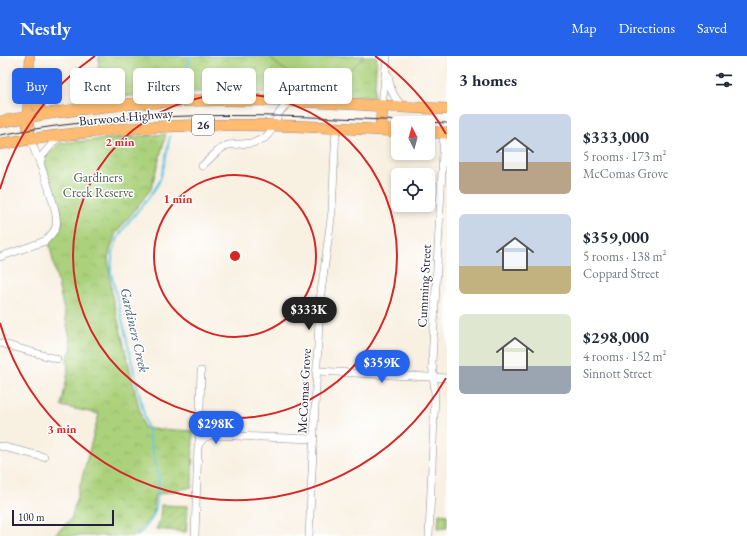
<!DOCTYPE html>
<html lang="en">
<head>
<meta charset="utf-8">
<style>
  :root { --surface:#fff; --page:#f6f6f7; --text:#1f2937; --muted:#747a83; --accent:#2563eb }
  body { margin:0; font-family:"EB Garamond",serif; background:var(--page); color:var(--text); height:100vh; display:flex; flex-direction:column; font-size:15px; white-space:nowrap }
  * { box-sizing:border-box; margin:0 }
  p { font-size:13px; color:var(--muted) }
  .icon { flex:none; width:22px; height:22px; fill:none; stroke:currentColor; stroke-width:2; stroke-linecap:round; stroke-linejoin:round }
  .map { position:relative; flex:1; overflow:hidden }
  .side { display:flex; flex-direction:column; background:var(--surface); width:300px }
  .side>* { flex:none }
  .top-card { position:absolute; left:12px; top:12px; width:375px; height:36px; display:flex; gap:8px }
  .needle { width:26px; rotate:354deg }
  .fabs { position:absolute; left:391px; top:60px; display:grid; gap:8px }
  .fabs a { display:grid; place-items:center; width:44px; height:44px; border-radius:6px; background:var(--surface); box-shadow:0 2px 6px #0003; font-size:20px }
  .scale { position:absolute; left:12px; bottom:10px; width:102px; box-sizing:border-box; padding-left:4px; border:2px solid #22223b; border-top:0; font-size:11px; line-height:14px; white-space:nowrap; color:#22223b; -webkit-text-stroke:3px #fff; paint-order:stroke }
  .price { position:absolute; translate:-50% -34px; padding:0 9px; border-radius:14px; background:var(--accent); color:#fff; font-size:13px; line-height:26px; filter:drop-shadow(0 1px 2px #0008) }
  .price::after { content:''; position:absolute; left:50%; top:24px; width:12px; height:9px; margin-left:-6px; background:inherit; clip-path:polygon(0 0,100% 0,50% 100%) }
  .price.selected { background:#222; color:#fff }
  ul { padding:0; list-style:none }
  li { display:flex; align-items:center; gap:12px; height:100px; padding:0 12px }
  li span { display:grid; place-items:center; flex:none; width:112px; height:80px; border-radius:6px; color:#555 }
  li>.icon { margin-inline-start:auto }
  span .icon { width:48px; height:48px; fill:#fffc; stroke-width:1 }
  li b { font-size:17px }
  h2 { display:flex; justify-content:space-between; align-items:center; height:48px; padding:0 12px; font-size:17px }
  .tag { padding:0 14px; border-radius:6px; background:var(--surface); box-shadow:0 2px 6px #0003; font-size:14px; line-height:36px }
  .tag.selected { background:var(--accent); color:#fff }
  header { display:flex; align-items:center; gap:24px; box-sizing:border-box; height:56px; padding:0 20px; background:var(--accent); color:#fff }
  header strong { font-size:19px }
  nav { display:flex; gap:22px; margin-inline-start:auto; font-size:14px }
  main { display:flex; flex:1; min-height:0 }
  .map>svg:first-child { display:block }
  .park { fill:url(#park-crowns); stroke:#667a5b }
  .garden { fill:url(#garden-furrows); stroke:#667a5b }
  .pitch { fill:#abd17b; stroke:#667a5b }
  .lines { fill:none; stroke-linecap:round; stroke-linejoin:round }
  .stream { stroke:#64c7e2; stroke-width:2 }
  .minor-casing { stroke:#8d898e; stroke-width:8 }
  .major-casing { stroke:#8d898e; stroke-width:10 }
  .highway-casing { stroke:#8d898e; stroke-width:12 }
  .minor { stroke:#fff; stroke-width:7 }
  .major { stroke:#febb71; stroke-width:9 }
  .highway { stroke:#febb71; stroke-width:11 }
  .tram { stroke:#22223b; stroke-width:1 }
  .ring { fill:none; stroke:#d62828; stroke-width:2 }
  .labels { text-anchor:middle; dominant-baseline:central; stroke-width:3; stroke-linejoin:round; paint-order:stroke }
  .shield { fill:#fff; stroke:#646476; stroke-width:1 }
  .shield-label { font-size:12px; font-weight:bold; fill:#22223b }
  .street-label { font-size:13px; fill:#22223b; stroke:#fff }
  .park-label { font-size:13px; fill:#525f51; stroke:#fff }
  .water-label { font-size:14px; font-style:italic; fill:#395c75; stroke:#fff }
  .centre { fill:#d62828; stroke:#fff; stroke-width:2 }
  .ring-label { font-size:12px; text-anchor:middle; font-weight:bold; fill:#d62828; stroke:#fff; stroke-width:3; stroke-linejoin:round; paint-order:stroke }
</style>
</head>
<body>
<header>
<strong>Nestly</strong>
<nav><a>Map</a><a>Directions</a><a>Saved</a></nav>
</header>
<main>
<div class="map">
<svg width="447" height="480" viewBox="0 0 447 480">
  <defs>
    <pattern id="park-crowns" width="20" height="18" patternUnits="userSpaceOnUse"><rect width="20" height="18" fill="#abd17b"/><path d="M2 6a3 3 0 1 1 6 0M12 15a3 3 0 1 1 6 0" fill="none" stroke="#93b36b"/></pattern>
    <pattern id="garden-furrows" width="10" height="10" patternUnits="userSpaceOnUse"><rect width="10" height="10" fill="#abd17b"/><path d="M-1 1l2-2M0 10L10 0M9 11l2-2" fill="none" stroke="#93b36b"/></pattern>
  </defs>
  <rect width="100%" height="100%" fill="#fff"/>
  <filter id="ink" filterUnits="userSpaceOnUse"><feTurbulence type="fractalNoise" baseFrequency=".025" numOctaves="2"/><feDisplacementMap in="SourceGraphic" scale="8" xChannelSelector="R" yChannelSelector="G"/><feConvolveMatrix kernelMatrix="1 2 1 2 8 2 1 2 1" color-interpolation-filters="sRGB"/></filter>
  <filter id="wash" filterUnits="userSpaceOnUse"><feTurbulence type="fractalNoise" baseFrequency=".012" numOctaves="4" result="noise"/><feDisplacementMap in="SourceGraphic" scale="16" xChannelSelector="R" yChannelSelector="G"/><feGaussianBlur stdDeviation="0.9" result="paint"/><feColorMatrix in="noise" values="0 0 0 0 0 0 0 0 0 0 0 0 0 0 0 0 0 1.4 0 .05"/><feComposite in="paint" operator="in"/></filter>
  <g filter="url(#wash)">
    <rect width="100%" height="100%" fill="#f8f0e1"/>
    <g class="park">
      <path d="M99 0H377L374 40 212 35 97 42Z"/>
      <path d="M166 78 151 133 115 179 108 202 112 239 144 372 193 375 192 431 155 439 153 459 135 480H53L71 463 99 358 61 350 68 316 67 302 72 292 49 186 62 169 60 153 43 104 60 87Z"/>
      <path d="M439 458 447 459V471L438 472Z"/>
    </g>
    <path class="garden" d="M161 449 188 450 186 476 156 473 160 464Z"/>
    <path class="pitch" d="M269 0H364C337 33 297 32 269 0Z"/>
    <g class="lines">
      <g class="stream">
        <path d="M183 29 191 0"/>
        <path d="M137 480C158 461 157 450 159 423L111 216C111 171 138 162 158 128 164 117 167 93 170 80"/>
      </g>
    </g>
  </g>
  <g filter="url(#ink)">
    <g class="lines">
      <g class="minor-casing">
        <g id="minor">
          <path d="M388 19C390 33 393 41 403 51"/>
          <path d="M382 50 387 0"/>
          <path d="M40 108 42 100 58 81"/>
          <path d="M202 110 219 94 228 89 253 87 265 82 271 75 279 57 289 46"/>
          <path d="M0 201 45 185C49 181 55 176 56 170 60 156 37 99 30 83"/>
          <path d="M0 287 57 303"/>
          <path d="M317 315 447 322"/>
          <path d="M199 389 201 315"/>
          <path d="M0 390 44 401"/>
          <path d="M195 480 198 389 204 382 212 379 314 383"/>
          <path d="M309 480 320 244 332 155 336 72"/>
          <path d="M429 480 435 338 432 306 444 77"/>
        </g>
      </g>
      <g class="major-casing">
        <g id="major">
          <path d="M30 35 35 48 46 58"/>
          <path d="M27 61 30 0"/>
        </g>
      </g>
      <g class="highway-casing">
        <g id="highway">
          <path d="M27 61 30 83"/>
          <path d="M0 66C71 52 144 45 217 44 293 43 371 50 447 53"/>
          <path d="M381 74 382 50"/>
          <path d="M428 76 447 77"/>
          <path d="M0 88C77 75 165 68 244 69 295 69 347 72 398 75"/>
        </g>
      </g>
      <use href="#minor" class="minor"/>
      <use href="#major" class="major"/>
      <use href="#highway" class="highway"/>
      <path class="tram" d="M0 79C151 50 295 60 447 67"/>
    </g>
  </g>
  <g class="ring">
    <circle cx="235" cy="200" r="81"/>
    <circle cx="235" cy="200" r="162"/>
    <path d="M446 322A244 244 0 0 1 0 267M0 133A244 244 0 0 1 95 0M375 0A244 244 0 0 1 446 78"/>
  </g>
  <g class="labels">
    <rect class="shield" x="192" y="59" width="22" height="20" rx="3"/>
    <g class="shield-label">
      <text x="203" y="69">26</text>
    </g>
    <g class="street-label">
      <text transform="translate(126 61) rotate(-5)">Burwood Highway</text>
      <text transform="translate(424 230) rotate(-87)">Cumming Street</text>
      <text transform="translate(304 335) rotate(-87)">McComas Grove</text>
    </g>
    <g class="park-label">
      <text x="98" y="121">Gardiners<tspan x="98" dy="15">Creek Reserve</tspan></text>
    </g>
    <g class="water-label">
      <text transform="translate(135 274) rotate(77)">Gardiners Creek</text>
    </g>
  </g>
  <circle cx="235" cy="200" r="6" class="centre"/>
  <g class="ring-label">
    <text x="120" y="90">2 min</text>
    <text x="178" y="147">1 min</text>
    <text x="62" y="377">3 min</text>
  </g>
</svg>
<div class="fabs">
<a><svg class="needle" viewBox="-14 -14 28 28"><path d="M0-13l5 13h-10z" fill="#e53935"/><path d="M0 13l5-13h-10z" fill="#747a83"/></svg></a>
<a><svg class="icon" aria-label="locate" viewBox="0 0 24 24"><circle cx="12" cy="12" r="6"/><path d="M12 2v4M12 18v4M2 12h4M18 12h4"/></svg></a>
</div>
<div class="scale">100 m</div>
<b class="price selected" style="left:309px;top:275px">$333K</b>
<b class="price" style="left:382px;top:328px">$359K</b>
<b class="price" style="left:216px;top:389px">$298K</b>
<div class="top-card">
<a class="tag selected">Buy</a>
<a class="tag">Rent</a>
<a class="tag">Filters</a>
<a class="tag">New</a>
<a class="tag">Apartment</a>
</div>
</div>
<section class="side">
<h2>3 homes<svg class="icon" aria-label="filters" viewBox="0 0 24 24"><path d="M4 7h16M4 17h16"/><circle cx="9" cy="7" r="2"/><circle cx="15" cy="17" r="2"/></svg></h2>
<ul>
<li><span style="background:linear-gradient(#c9d6e8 60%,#b9a48a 0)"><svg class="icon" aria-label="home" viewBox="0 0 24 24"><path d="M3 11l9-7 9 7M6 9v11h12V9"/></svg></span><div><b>$333,000</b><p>5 rooms · 173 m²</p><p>McComas Grove</p></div></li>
<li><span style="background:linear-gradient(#c9d6e8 65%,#c2b280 0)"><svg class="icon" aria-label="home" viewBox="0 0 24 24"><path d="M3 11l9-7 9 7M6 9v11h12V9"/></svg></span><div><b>$359,000</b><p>5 rooms · 138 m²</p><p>Coppard Street</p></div></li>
<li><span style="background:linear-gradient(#dfe7d0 65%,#9aa5b1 0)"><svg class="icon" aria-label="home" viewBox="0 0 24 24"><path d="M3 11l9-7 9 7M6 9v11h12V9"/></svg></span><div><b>$298,000</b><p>4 rooms · 152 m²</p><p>Sinnott Street</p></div></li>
</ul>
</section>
</main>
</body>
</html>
